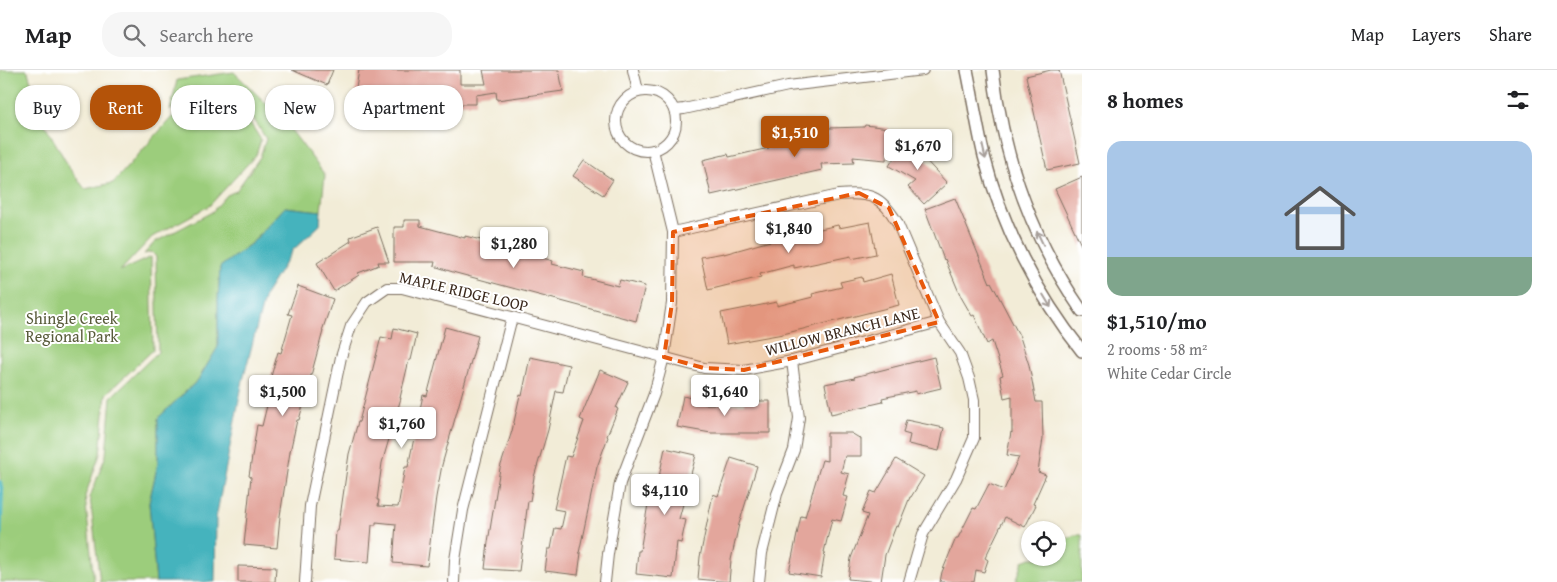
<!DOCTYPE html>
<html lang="en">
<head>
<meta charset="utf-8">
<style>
  :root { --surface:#fff; --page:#f6f6f6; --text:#202124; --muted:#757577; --line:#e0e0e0; --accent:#b45309 }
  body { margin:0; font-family:"Gentium Book Plus",serif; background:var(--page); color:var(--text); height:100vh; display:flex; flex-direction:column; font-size:19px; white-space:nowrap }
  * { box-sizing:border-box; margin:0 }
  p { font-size:16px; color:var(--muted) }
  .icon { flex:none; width:28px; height:28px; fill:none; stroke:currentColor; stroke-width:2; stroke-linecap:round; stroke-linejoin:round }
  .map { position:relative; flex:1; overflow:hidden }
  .panel { display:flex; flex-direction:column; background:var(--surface); width:475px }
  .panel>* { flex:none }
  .guide { position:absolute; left:15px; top:15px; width:475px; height:45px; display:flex; gap:10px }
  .tools { position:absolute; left:1021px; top:451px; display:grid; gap:10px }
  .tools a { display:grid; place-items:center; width:45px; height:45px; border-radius:50%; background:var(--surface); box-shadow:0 1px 4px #0004; font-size:25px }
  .price { position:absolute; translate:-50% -42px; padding:0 11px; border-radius:5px; background:#fff; color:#222; font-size:16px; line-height:32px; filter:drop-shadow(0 1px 2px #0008) }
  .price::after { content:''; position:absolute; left:50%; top:30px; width:15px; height:11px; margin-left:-8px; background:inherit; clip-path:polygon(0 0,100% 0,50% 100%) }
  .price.on { background:var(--accent); color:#fff }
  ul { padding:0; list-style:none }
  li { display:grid; align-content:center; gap:10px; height:265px; padding:0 25px }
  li+li { border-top:1px solid var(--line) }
  li span { display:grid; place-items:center; height:155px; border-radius:15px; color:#555 }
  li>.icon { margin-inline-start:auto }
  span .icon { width:90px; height:90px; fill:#fffc; stroke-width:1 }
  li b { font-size:21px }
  h2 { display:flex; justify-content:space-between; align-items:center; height:60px; padding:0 25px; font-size:21px }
  .chip { padding:0 18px; border-radius:20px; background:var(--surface); box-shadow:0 1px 4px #0004; font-size:18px; line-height:45px }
  .chip.on { background:var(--accent); color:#fff }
  header { display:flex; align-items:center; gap:30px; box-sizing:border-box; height:70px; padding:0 25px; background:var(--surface); border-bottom:1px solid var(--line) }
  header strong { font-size:24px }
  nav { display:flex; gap:28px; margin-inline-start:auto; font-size:18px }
  .search { width:350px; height:45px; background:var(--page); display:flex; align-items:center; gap:12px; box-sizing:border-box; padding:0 18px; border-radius:20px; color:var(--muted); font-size:19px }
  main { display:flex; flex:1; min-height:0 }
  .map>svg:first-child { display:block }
  .green { fill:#9ccd7c; stroke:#6c7c4d }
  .water { fill:#44b3bd; stroke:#406e6e }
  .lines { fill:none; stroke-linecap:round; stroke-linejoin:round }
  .stream { stroke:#44b3bd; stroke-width:4 }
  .building { fill:#e3a69c }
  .minor-casing { stroke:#7b6e5f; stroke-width:12 }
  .tertiary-casing { stroke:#7b6e5f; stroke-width:14 }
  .minor { stroke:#fff; stroke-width:10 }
  .tertiary { stroke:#fff; stroke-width:11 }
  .oneway { stroke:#a79f9a }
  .marked { fill:#e8590c; fill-opacity:0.2; stroke:#e8590c; stroke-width:4; stroke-dasharray:10 6; stroke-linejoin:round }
  .labels { text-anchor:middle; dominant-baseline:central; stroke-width:4; stroke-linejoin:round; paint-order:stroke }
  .street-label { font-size:16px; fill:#3b2a1e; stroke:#fff }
  .park-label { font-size:16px; fill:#585b3a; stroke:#fff }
</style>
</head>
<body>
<header>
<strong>Map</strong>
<div class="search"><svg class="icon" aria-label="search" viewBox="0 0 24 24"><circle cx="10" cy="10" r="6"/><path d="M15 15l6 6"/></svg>Search here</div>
<nav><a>Map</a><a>Layers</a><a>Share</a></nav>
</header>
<main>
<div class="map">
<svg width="1082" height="512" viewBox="0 0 1082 512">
  <rect width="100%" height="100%" fill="#fff"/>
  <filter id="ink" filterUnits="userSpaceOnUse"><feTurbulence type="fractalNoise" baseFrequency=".02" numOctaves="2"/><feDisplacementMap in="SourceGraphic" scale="10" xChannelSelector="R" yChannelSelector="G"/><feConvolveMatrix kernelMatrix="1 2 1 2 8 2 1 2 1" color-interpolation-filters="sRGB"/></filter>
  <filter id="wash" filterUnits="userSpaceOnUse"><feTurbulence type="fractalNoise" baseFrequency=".0096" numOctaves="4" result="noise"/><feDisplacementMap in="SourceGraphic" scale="20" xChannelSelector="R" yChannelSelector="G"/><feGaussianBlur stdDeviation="1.12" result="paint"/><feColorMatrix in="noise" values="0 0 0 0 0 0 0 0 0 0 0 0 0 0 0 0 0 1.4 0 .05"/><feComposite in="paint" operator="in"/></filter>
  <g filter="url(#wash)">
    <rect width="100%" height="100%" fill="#f2ecd7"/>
    <g class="green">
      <path d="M0 0H26L28 2 43 51 70 99 85 119 113 113 181 37 214 28 239 35 261 70 256 85 209 136 152 167 120 201 151 187 153 280 106 324 100 384 85 426 94 512H0Z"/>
      <path d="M234 2 285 52 325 105 321 141 285 137 253 172 220 197 218 230V277L198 310 158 348V393L149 433 156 512H100L90 427 106 385 111 327 158 282 156 187 152 182 144 184 155 172 212 142 227 125 236 121 260 87 266 69 242 30 212 22 179 31 170 41 177 10Z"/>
      <path d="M1074 465H1082V512H1016L1023 491 1031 488H1058V474Z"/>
    </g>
    <path class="water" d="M285 137 321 141 320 155 293 180 265 225 243 310 216 448 215 512H156L149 433 158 393V348L198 310 218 277V230L220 197 253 172Z"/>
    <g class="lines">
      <path class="stream" d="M0 412 2 422 0 473"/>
    </g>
    <g id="blocks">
      <g class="building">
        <path d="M292 0H333L327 15Z"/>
        <path d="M359 0H460V14H486L483 0H559L563 21 497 30 496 22 476 25V34H432V35L389 31 355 24Z"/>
        <path d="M1051 0H1059L1080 93 1047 100 1026 6Z"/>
        <path d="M865 55 889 58 886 90 853 87 854 93 821 94 822 100 711 125 703 90 728 84 729 87 769 78 767 70 785 67 786 73 828 65V58L864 57Z"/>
        <path d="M906 68 925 79 921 85 947 113 924 134 908 117 915 111 889 96Z"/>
        <path d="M584 90 613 110 603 125 573 106Z"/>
        <path d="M1082 107V177L1055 119Z"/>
        <path d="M955 128 990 213 991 212 1020 267 1029 295 1036 332H1042L1043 368 1038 402 1046 405 1033 434 1036 435 1025 457 1005 447 985 488 988 490 984 502 976 500 974 512H940L942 502 956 468H958L973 438 976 439 989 414 1004 420 1019 387 1007 385 1011 362 1012 363V326L1004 328 1000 306 1003 305 992 271 987 274 974 245 972 246 961 227 945 189 944 190 925 139Z"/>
        <path d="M404 150H420V156L465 168V166L497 174 498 169 524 175 522 182 553 191 552 194 584 202 583 207 618 216 620 210 645 216 636 251 456 203 434 196 435 192H394V157H404Z"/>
        <path d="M870 152 876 184 851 189V186L794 198V195L760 204 761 207 708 220 701 187 724 183V184L781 168 816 162V160L838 155 839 158Z"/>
        <path d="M377 157 389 192H378L379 195 358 203 359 205 334 221 317 193 351 171 350 167Z"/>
        <path d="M891 204 899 235 783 264 727 274 721 243 777 232V236L813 227 812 224 842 217 840 212 862 207 863 212Z"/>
        <path d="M298 216 333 229 322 261H323L299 350H297L290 382 280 446 277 478 244 475 251 407 249 406 257 355 262 356 273 311 270 310 278 282 281 283 292 245 288 244Z"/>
        <path d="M445 257 478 266 442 395 436 427 427 496 393 493 396 454 376 452V455H372L369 492 334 489 336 461H338L349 384 358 352H359L381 267 392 269 394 258 417 264 411 290H409L400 328H401L382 393 377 430H379L378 436 398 437 405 397H408L423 325 427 326Z"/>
        <path d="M530 287 569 295 563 322 556 321 548 360 534 407 530 431H528L519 501 485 499 488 472 500 398 512 361 520 325 522 326Z"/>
        <path d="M934 287 941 318 916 324V321L882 328 883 332 831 344 825 314 855 308 854 307Z"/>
        <path d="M600 300 628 312 616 338 618 339 607 366 608 367 597 397 579 483H581L578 505 545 501 548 479H551L555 458 561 459 565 441 554 439 566 386 571 387 584 351 580 349Z"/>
        <path d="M683 326 705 331 704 334H744V331H770V363H711L677 357Z"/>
        <path d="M906 350 944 358 939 381 908 374 910 365 903 363Z"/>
        <path d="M827 363H851L861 369V386H845L841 402 849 404 843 426 848 427 841 451 832 449 824 482H825L821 507 789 502 801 446 805 447 822 390 827 391Z"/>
        <path d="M665 378 696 385 679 449 686 450 681 473 677 472 673 508 636 504 638 481H640L648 434 656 406 659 407Z"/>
        <path d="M731 388 757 396 739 454 731 490 729 512 698 509 700 487 713 424 718 426Z"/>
        <path d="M896 389 924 406 911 427H910L898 457 896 456 885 485 881 512 848 509 851 488 868 445 862 443 871 421 876 423Z"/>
        <path d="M238 496 276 497 275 512H238Z"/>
      </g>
    </g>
  </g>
  <g filter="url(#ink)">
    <use href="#blocks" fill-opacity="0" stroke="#7b6e5f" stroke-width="1"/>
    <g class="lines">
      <g class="minor-casing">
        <g id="minor">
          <path d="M633 0 638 21"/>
          <circle cx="646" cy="51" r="30"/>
          <path d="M674 40 684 39 788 16 923 0"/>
          <path d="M673 162 839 125C868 122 881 125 897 152L939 252 960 283 969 308 974 330V368L956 409 923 464 909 512"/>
          <path d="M305 512 310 436 341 287 351 256 367 232 387 218H402L704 298 744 300 792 291 939 252"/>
          <path d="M454 512 455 490 463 440 512 247"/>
          <path d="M605 512 608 484 620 413 654 324 664 287 672 233 673 162 653 80"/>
          <path d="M759 512 762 483 777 424 794 380 799 348 792 291"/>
        </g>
      </g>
      <g class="tertiary-casing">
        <g id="tertiary">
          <path d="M967 0C973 28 977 57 984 86 1002 156 1037 225 1082 281"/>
          <path d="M993 0C1003 86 1032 169 1082 241"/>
        </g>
      </g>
      <use href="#minor" class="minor"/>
      <use href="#tertiary" class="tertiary"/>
    </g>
    <defs><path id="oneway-shaft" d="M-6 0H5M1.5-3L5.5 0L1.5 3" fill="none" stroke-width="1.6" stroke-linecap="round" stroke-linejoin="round" transform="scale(1.25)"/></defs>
    <g class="oneway">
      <use href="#oneway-shaft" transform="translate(984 82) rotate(77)"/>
      <use href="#oneway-shaft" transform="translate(1040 168) rotate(-115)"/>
      <use href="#oneway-shaft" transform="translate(1047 231) rotate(59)"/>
    </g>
  </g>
  <path class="marked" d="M859 123 889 138 939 252 744 300 704 298 664 287 672 233 673 162Z"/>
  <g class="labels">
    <g class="street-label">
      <text transform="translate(464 221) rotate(13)">MAPLE RIDGE LOOP</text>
      <text transform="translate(842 261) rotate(-14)">WILLOW BRANCH LANE</text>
    </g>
    <g class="park-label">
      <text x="72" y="248">Shingle Creek<tspan x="72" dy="18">Regional Park</tspan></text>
    </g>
  </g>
</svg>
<div class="tools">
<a><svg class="icon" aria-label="locate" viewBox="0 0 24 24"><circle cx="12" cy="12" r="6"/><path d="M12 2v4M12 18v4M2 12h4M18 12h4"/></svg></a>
</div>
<b class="price on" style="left:795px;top:88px">$1,510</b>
<b class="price" style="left:918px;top:101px">$1,670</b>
<b class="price" style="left:789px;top:184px">$1,840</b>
<b class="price" style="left:514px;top:199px">$1,280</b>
<b class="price" style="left:283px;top:347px">$1,500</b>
<b class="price" style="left:725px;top:347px">$1,640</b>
<b class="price" style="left:402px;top:379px">$1,760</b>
<b class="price" style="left:665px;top:446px">$4,110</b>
<div class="guide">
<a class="chip">Buy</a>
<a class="chip on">Rent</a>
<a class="chip">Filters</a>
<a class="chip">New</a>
<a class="chip">Apartment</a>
</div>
</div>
<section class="panel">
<h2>8 homes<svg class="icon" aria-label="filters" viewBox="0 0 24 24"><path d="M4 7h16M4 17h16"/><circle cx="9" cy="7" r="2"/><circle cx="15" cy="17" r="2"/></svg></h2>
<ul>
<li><span style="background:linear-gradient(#a9c7e8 75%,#7fa58c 0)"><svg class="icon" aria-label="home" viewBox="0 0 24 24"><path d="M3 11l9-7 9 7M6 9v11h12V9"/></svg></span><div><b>$1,510/mo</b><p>2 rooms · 58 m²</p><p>White Cedar Circle</p></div></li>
</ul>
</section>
</main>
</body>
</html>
